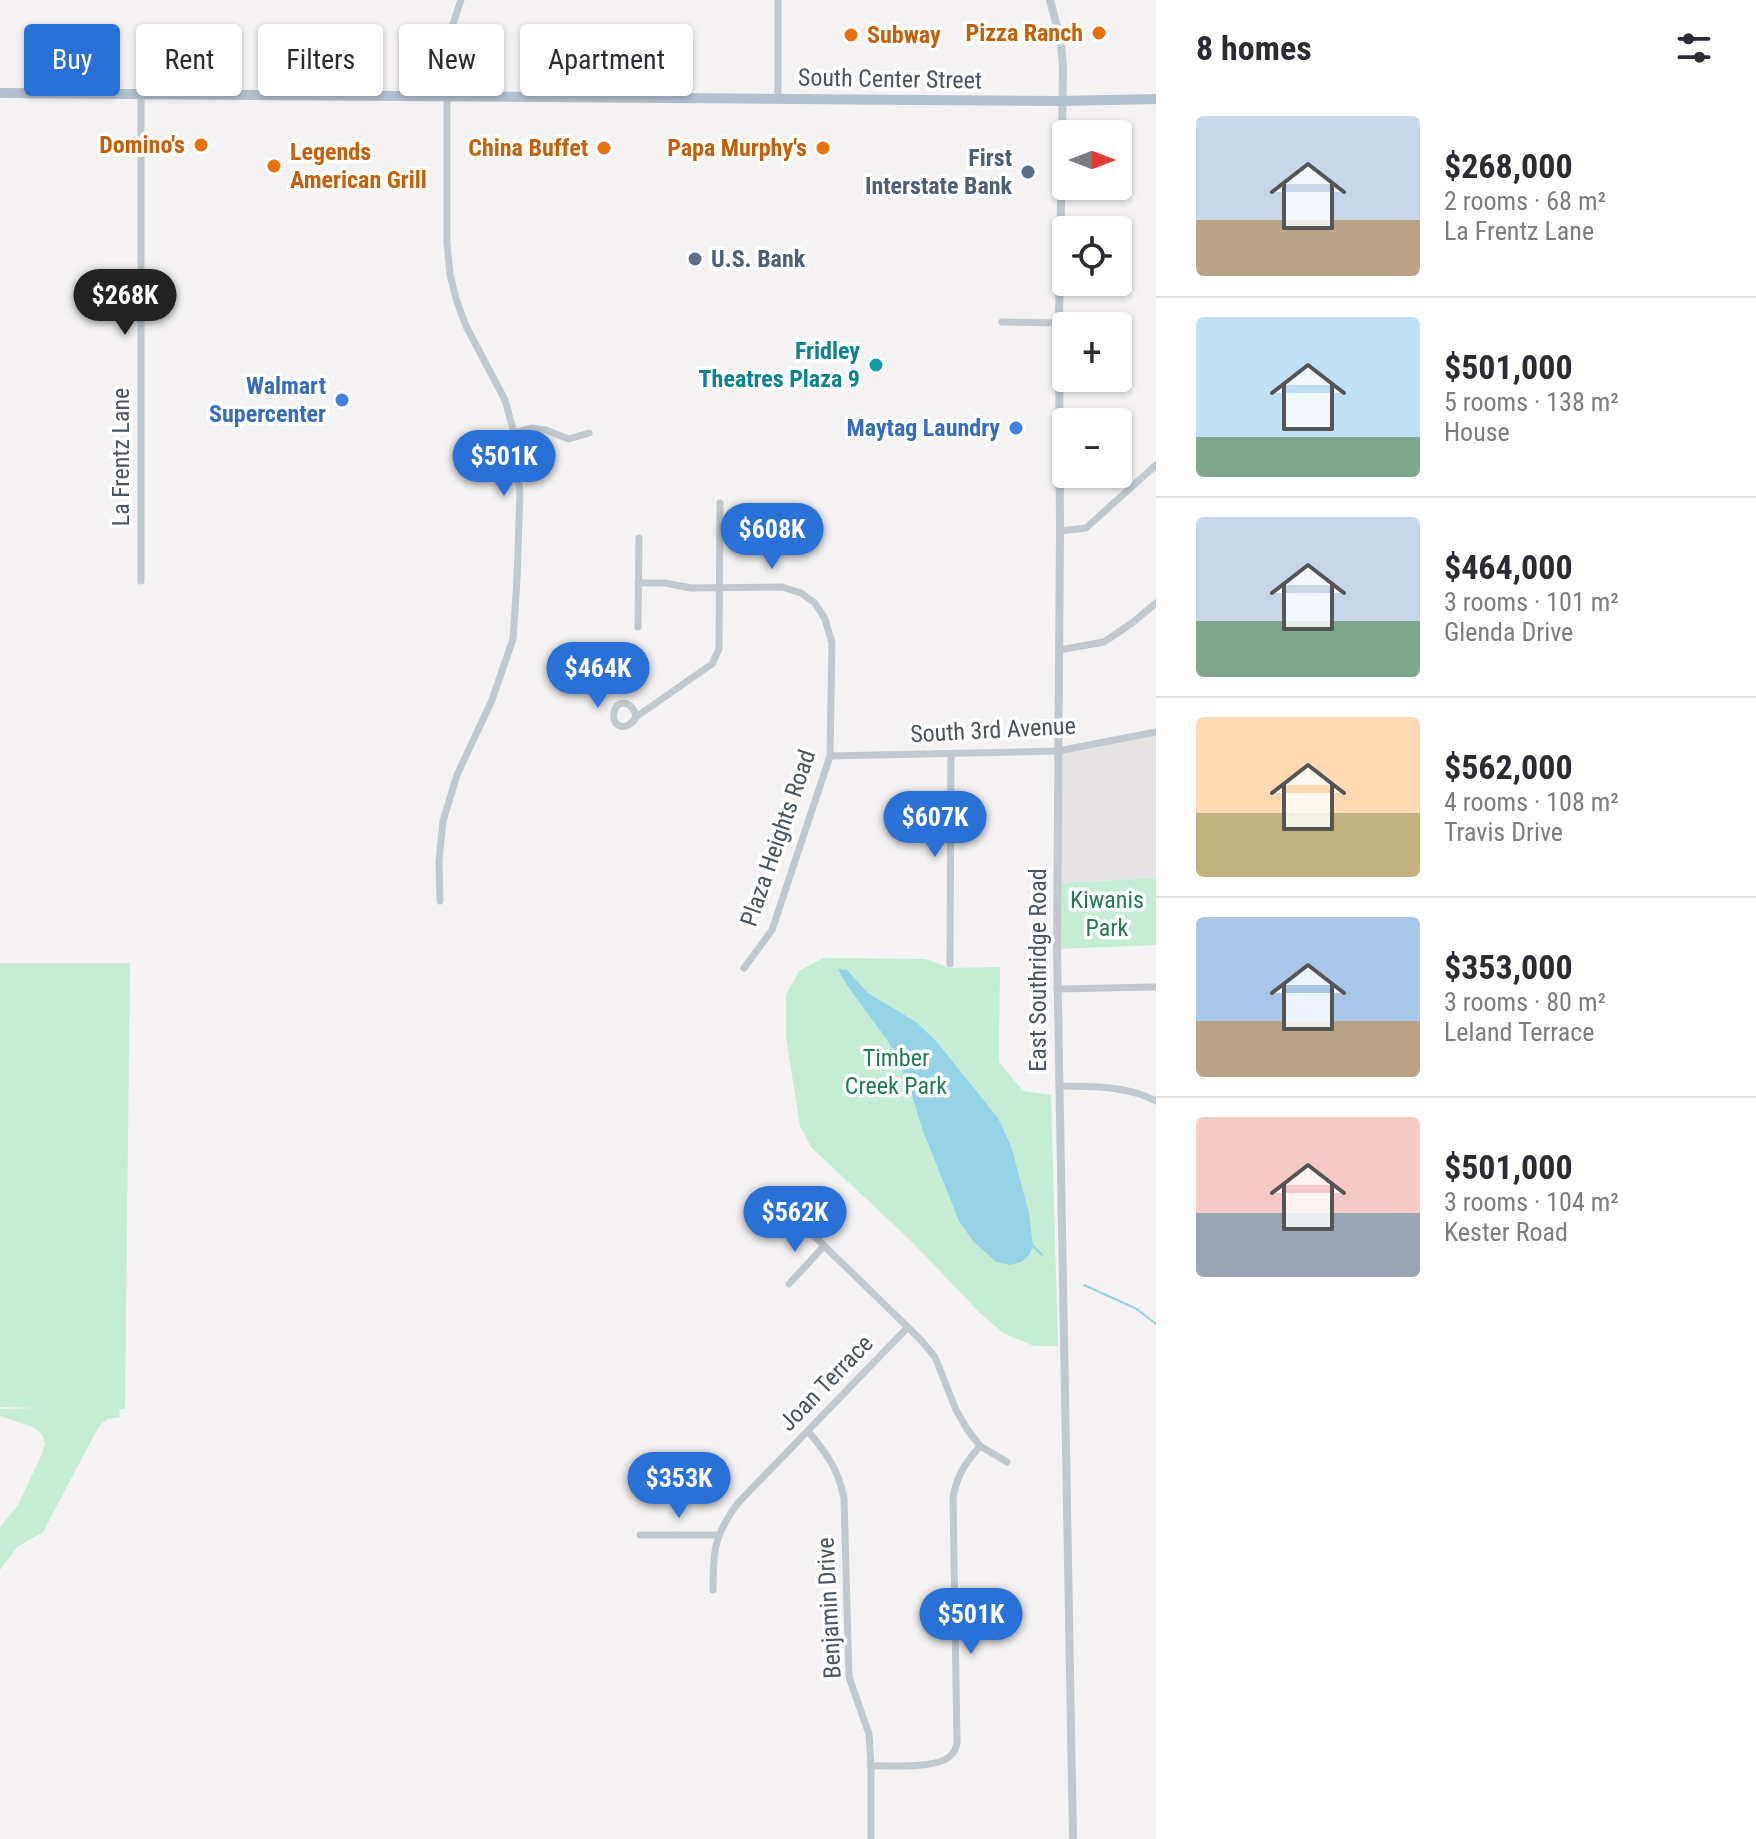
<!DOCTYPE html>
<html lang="en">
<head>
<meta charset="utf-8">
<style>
  :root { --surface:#fff; --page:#f7f7f7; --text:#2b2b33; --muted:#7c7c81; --line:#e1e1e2; --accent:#2970d7 }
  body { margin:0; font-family:"Roboto Condensed",sans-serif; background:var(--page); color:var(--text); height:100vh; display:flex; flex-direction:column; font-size:30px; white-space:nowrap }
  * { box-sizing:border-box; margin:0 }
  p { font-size:26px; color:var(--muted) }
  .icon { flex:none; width:44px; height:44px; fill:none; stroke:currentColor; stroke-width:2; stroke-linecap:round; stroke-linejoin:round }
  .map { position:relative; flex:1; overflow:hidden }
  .drawer { display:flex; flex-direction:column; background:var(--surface); width:600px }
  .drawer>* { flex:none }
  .banner { position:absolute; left:24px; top:24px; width:760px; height:72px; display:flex; gap:16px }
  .needle { width:52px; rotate:90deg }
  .fabs { position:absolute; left:1052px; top:120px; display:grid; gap:16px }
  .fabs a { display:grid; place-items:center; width:80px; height:80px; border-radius:8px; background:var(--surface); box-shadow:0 2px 6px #0004; font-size:40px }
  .price { position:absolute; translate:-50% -68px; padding:0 18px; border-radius:28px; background:var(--accent); color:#fff; font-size:26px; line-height:52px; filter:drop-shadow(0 2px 4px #0008) }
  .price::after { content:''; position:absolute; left:50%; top:48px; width:24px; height:18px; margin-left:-12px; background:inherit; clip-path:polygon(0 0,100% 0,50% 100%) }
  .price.selected { background:#222; color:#fff }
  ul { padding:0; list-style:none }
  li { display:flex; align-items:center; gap:24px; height:200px; padding:0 40px }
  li+li { border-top:2px solid var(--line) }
  li span { display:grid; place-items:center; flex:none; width:224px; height:160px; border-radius:8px; color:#555 }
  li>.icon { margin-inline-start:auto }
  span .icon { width:96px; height:96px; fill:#fffc; stroke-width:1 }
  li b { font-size:34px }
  h2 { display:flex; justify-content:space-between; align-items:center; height:96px; padding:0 40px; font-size:34px }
  .pill { padding:0 28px; border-radius:8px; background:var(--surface); box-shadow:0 2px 6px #0004; font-size:28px; line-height:72px }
  .pill.selected { background:var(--accent); color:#fff }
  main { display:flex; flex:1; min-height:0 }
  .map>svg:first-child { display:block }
  .education { fill:#e5e3e3 }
  .green { fill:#c5edd6 }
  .water { fill:#96d3e6 }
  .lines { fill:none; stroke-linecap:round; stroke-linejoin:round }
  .stream { stroke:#96d3e6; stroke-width:2 }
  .minor { stroke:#c1c9cf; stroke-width:7 }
  .tertiary { stroke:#c1c9cf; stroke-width:8 }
  .primary { stroke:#b4c0ce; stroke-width:10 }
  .food-dot { fill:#e8710a; stroke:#fff; stroke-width:3 }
  .service-dot { fill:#5c6f8a; stroke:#fff; stroke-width:3 }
  .culture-dot { fill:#0f9aa8; stroke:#fff; stroke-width:3 }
  .shop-dot { fill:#3f7fe0; stroke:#fff; stroke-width:3 }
  .labels { text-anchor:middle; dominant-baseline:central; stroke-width:7; stroke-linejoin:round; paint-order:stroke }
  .food-label { font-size:24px; font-weight:bold; fill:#c56008; stroke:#fff; text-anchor:end }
  .street-label { font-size:24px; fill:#4b545e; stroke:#fff }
  .service-label { font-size:24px; font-weight:bold; fill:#4e5e75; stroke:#fff; text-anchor:end }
  .culture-label { font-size:24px; font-weight:bold; fill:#0d838f; stroke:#fff; text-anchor:end }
  .shop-label { font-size:24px; font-weight:bold; fill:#366cbe; stroke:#fff; text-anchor:end }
  .park-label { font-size:24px; fill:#207b50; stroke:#fff }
</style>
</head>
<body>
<main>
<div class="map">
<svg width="1156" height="1839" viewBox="0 0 1156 1839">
  <rect width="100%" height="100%" fill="#f4f2f2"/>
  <path class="education" d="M1156 732V878L1058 883V751Z"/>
  <g class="green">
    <path d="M1156 878V945L1057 949 1058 883Z"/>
    <path d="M823 958 925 959 950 968 1000 967 999 1062 1023 1091 1051 1095 1058 1346H1034L1003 1333 980 1313 912 1242 811 1147 800 1126 786 1037V995L799 971Z"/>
    <path d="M0 963H130L125 1409H119L120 1417 108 1419 99 1426 43 1532 17 1547 0 1570V1527L18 1505 41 1456 45 1444 42 1434 33 1427 0 1416V1409L37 1408 0 1407Z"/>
  </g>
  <path class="water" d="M838 969 847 970 868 993 916 1022 936 1041 998 1118 1011 1146 1029 1213 1033 1246 1029 1255 1021 1262 1010 1265 996 1262 973 1241 959 1221 923 1131 910 1089 897 1059 888 1041 846 984Z"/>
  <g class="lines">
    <g class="stream">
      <path d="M1033 1246 1042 1255"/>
      <path d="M1084 1285 1137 1309 1156 1324"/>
    </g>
    <g class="minor">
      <path d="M778 98V0"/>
      <path d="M1002 322 1059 323"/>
      <path d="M514 433 531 428 546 430 569 439 589 433"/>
      <path d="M1060 531 1086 528 1156 465"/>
      <path d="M141 581V93"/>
      <path d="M638 583H665L691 588 782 587 801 593 815 603 825 619 832 643 830 756 772 930 744 968"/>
      <path d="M638 627 639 538"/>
      <path d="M1059 650 1104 642 1132 623 1156 603"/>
      <path d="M636 717C634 701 616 698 614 713 611 728 628 732 636 717L712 664 719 649 720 503"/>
      <path d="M830 756 1058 751 1156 732"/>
      <path d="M440 901 439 861 443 821 457 775 492 700 513 639 517 579 520 493 514 433 505 400 466 326 456 299 450 274 447 243V63L448 39 461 0"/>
      <path d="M950 964 951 754"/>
      <path d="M1057 989 1156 987"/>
      <path d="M1059 1086C1093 1087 1126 1085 1156 1101"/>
      <path d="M774 1197 920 1339 935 1357 956 1410 967 1429 980 1446 1007 1462"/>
      <path d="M789 1284 824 1246"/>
      <path d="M808 1431C827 1454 838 1469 844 1498L849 1677 869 1734 871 1766V1839"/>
      <path d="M640 1535H718"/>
      <path d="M713 1590C713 1551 714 1535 738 1503L908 1327"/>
      <path d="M871 1766C890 1765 940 1770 952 1754 954 1753 957 1745 957 1743L953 1497C957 1475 966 1462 980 1446"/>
    </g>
    <path class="tertiary" d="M1050 0 1061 41 1063 69 1059 323 1060 531 1057 949 1073 1839"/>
    <path class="primary" d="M0 93 1062 101 1156 99"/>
  </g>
  <g class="food-dot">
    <circle cx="1099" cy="33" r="8"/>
    <circle cx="851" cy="35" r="8"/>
    <circle cx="201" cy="145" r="8"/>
    <circle cx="604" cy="148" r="8"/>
    <circle cx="823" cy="148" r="8"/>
    <circle cx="274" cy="166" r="8"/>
  </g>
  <g class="service-dot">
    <circle cx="1028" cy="172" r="8"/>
    <circle cx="695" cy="259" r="8"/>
  </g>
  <circle class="culture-dot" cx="876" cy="365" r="8"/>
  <g class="shop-dot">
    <circle cx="342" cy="400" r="8"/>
    <circle cx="1016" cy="428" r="8"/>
  </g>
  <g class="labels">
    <g class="food-label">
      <text x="1083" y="33">Pizza Ranch</text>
      <text x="867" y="35" text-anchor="start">Subway</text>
      <text x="185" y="145">Domino's</text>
      <text x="588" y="148">China Buffet</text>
      <text x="807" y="148">Papa Murphy's</text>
      <text x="290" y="152" text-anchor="start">Legends<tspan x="290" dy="28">American Grill</tspan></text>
    </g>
    <g class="street-label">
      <text transform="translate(890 79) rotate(1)">South Center Street</text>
      <text transform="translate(121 457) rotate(-90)">La Frentz Lane</text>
      <text transform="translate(993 730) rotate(-3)">South 3rd Avenue</text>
      <text transform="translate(778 838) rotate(-71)">Plaza Heights Road</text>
      <text transform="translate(1038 970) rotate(-90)">East Southridge Road</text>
      <text transform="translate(826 1383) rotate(-46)">Joan Terrace</text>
      <text transform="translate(829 1608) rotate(-93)">Benjamin Drive</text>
    </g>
    <g class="service-label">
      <text x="1012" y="158">First<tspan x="1012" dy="28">Interstate Bank</tspan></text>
      <text x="711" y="259" text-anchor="start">U.S. Bank</text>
    </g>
    <g class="culture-label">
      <text x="860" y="351">Fridley<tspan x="860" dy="28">Theatres Plaza 9</tspan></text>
    </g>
    <g class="shop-label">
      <text x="326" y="386">Walmart<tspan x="326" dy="28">Supercenter</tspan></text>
      <text x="1000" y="428">Maytag Laundry</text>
    </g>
    <g class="park-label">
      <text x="1107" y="900">Kiwanis<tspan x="1107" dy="28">Park</tspan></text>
      <text x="896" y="1058">Timber<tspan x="896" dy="28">Creek Park</tspan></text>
    </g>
  </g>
</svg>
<div class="fabs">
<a><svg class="needle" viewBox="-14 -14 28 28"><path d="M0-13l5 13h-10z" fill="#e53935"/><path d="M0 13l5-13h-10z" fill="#7c7c81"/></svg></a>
<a><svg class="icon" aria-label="locate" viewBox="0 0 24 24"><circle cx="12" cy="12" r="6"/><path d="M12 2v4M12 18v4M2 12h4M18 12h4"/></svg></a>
<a>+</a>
<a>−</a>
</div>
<b class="price selected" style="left:125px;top:337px">$268K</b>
<b class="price" style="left:504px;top:498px">$501K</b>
<b class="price" style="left:772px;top:571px">$608K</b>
<b class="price" style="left:598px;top:710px">$464K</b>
<b class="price" style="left:935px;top:859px">$607K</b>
<b class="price" style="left:795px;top:1254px">$562K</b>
<b class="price" style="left:679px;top:1520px">$353K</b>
<b class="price" style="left:971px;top:1656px">$501K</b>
<div class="banner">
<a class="pill selected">Buy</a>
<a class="pill">Rent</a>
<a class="pill">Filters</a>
<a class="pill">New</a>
<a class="pill">Apartment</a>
</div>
</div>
<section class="drawer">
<h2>8 homes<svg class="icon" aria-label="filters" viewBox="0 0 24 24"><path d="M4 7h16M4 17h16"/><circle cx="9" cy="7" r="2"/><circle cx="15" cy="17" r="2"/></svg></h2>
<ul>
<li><span style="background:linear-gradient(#c9d6e8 65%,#b9a48a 0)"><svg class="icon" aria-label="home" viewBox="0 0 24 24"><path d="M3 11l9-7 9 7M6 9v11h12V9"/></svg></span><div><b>$268,000</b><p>2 rooms · 68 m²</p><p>La Frentz Lane</p></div></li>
<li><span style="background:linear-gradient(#bfe0f5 75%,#7fa58c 0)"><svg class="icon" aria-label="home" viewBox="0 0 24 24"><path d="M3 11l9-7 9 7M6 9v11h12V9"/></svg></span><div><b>$501,000</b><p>5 rooms · 138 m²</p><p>House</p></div></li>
<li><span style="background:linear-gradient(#c9d6e8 65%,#7fa58c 0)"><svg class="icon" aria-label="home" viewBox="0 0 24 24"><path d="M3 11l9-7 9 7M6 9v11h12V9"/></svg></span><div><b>$464,000</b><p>3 rooms · 101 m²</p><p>Glenda Drive</p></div></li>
<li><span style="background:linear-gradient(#ffd9b3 60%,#c2b280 0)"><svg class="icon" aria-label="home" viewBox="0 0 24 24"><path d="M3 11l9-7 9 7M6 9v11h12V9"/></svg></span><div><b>$562,000</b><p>4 rooms · 108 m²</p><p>Travis Drive</p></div></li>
<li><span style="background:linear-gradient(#a9c7e8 65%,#b9a48a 0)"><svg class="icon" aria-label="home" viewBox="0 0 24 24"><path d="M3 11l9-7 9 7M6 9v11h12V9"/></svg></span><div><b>$353,000</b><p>3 rooms · 80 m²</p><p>Leland Terrace</p></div></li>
<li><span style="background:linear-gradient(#f6c9c9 60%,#9aa5b1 0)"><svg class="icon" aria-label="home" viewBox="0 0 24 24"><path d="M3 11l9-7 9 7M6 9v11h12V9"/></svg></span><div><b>$501,000</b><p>3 rooms · 104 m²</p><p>Kester Road</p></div></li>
</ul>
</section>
</main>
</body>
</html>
